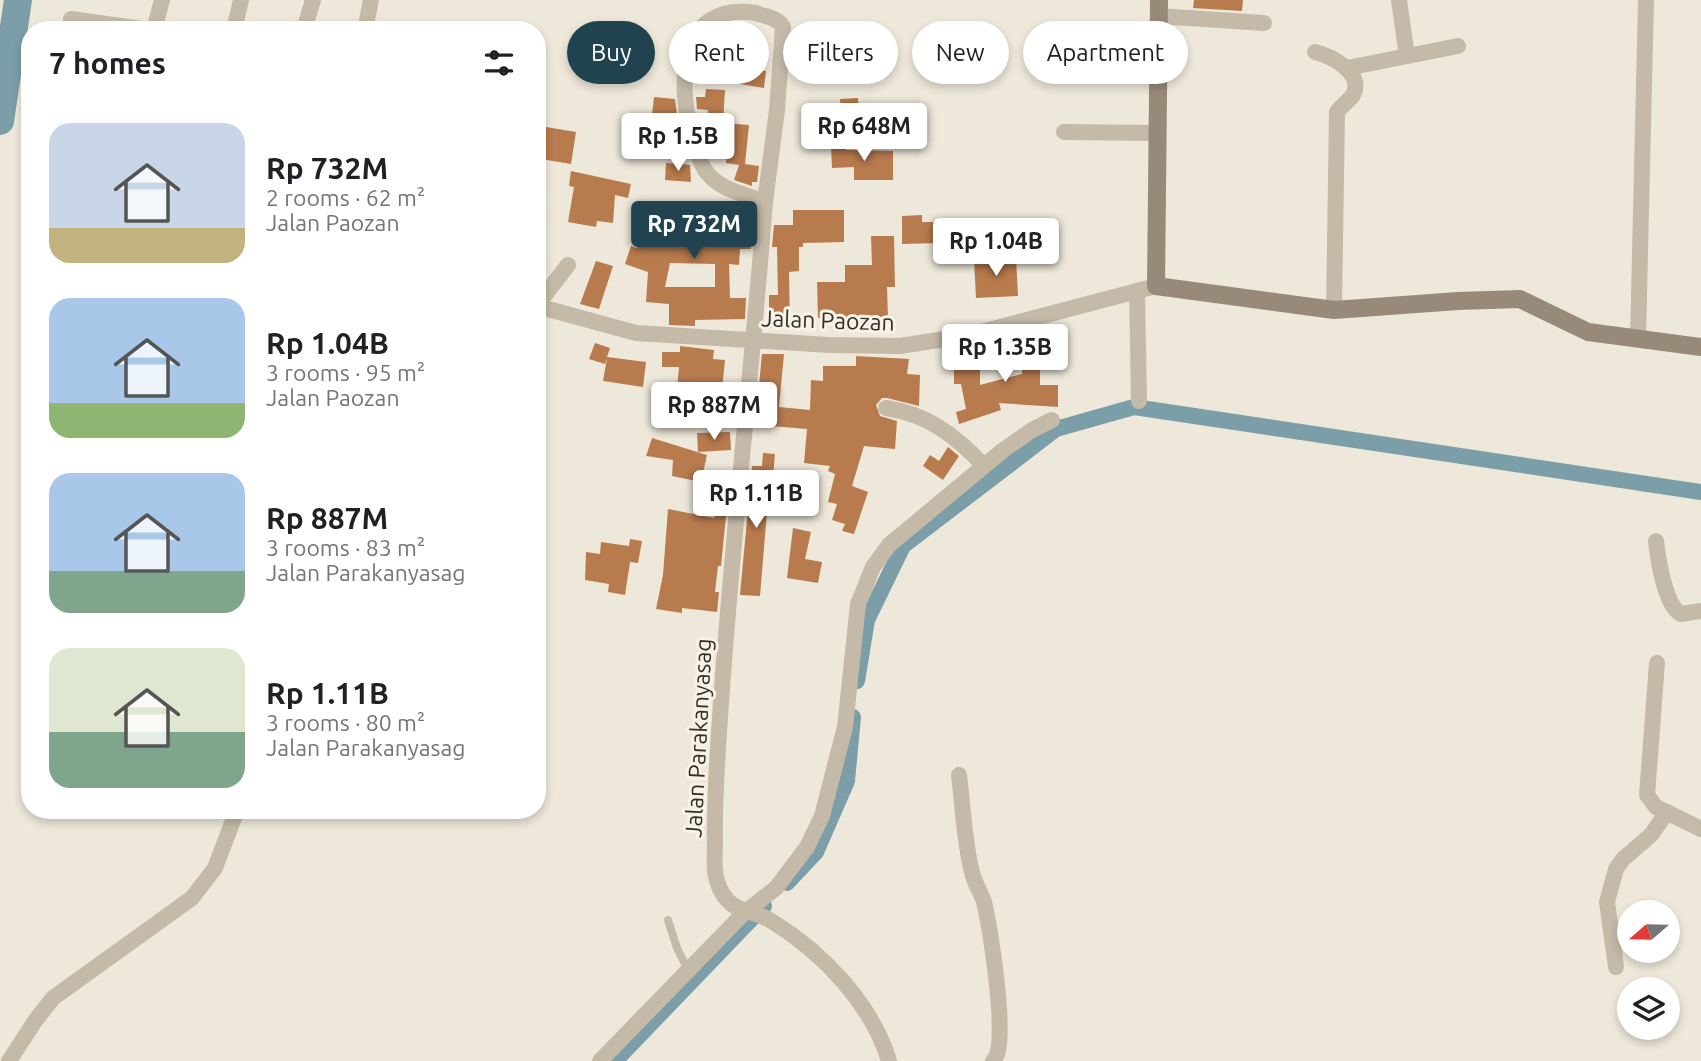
<!DOCTYPE html>
<html lang="en">
<head>
<meta charset="utf-8">
<style>
  :root { --surface:#fff; --page:#f2f2f2; --text:#202124; --muted:#757577; --accent:#21434f }
  body { margin:0; font-family:Ubuntu,sans-serif; background:var(--page); color:var(--text); height:100vh; display:flex; flex-direction:column; font-size:26px; white-space:nowrap }
  * { box-sizing:border-box; margin:0 }
  p { font-size:23px; color:var(--muted) }
  .icon { flex:none; width:38px; height:38px; fill:none; stroke:currentColor; stroke-width:2; stroke-linecap:round; stroke-linejoin:round }
  .map { position:relative; flex:1; overflow:hidden }
  .drawer { position:absolute; left:21px; top:21px; width:525px; height:798px; display:flex; flex-direction:column; background:var(--surface); border-radius:28px; box-shadow:0 4px 10px #0003 }
  .drawer>* { flex:none }
  .top-card { position:absolute; left:567px; top:21px; width:665px; height:63px; display:flex; gap:14px }
  .needle { width:46px; rotate:250deg }
  .tools { position:absolute; left:1617px; top:900px; display:grid; gap:14px }
  .tools a { display:grid; place-items:center; width:63px; height:63px; border-radius:50%; background:var(--surface); box-shadow:0 4px 10px #0003; font-size:35px }
  .price { position:absolute; translate:-50% -60px; padding:0 16px; border-radius:7px; background:#fff; color:#222; font-size:23px; line-height:46px; filter:drop-shadow(0 2px 4px #0008) }
  .price::after { content:''; position:absolute; left:50%; top:42px; width:21px; height:16px; margin-left:-10px; background:inherit; clip-path:polygon(0 0,100% 0,50% 100%) }
  .price.current { background:var(--accent); color:#fff }
  ul { padding:0; list-style:none }
  li { display:flex; align-items:center; gap:21px; height:175px; padding:0 28px }
  li span { display:grid; place-items:center; flex:none; width:196px; height:140px; border-radius:21px; color:#555 }
  li>.icon { margin-inline-start:auto }
  span .icon { width:84px; height:84px; fill:#fffc; stroke-width:1 }
  li b { font-size:30px }
  h2 { display:flex; justify-content:space-between; align-items:center; height:84px; padding:0 28px; font-size:30px }
  .pill { padding:0 24px; border-radius:32px; background:var(--surface); box-shadow:0 4px 10px #0003; font-size:24px; line-height:63px }
  .pill.current { background:var(--accent); color:#fff }
  .map>svg:first-child { display:block }
  .lines { fill:none; stroke-linecap:round; stroke-linejoin:round }
  .canal { stroke:#7c9ea8; stroke-width:16 }
  .river { stroke:#7c9ea8; stroke-width:28 }
  .building { fill:#b87b4e; fill-rule:evenodd }
  .lane { stroke:#c5baa8; stroke-width:8 }
  .street { stroke:#c5baa8; stroke-width:16 }
  .secondary { stroke:#988a79; stroke-width:18 }
  .labels { text-anchor:middle; dominant-baseline:central; stroke-width:6; stroke-linejoin:round; paint-order:stroke }
  .street-label { font-size:23px; fill:#322d27; stroke:#f6f2e6 }
</style>
</head>
<body>
<div class="map">
<svg width="1701" height="1061" viewBox="0 0 1701 1061">
  <rect width="100%" height="100%" fill="#eee8da"/>
  <g class="lines">
    <g class="canal">
      <path d="M857 681 867 620 903 546 1056 429 1134 407 1701 492"/>
      <path d="M787 883 816 852 847 781 853 717"/>
      <path d="M615 1061 764 906"/>
    </g>
    <path class="river" d="M0 121 18 0"/>
  </g>
  <g class="building">
    <path d="M1194 0H1243L1242 11 1193 8Z"/>
    <path d="M814 27H830L831 61H814Z"/>
    <path d="M855 33H873V54H854Z"/>
    <path d="M1088 37 1106 38 1105 64 1069 62 1070 49 1087 50Z"/>
    <path d="M738 60 757 63 756 69 766 71 764 88 734 83Z"/>
    <path d="M706 89 725 90 723 123 749 125 745 164 759 166 757 182H752V186L734 180 739 165 726 163 727 152 707 149 704 140 708 110 697 109 696 97H705Z"/>
    <path d="M654 97 675 99 678 122 675 157 631 150 633 132H638L639 114 652 115Z"/>
    <path d="M858 98 859 112 841 113 840 99Z"/>
    <path d="M546 127 576 132 571 164 541 159Z"/>
    <path d="M846 145V150L893 151V180H854V167L832 168 831 146Z"/>
    <path d="M666 163 690 165 691 182 665 180Z"/>
    <path d="M571 171 631 184 628 198 615 195 613 223 597 221 596 227 568 222 574 187 569 186Z"/>
    <path d="M665 203 738 208 739 204 751 208V249H740L739 265 729 264 730 298H746L745 319 695 320V326L669 325V304L646 302 648 272 625 264 631 246 637 248 640 222 663 225ZM670 263 715 264V287H665Z"/>
    <path d="M793 210H844V242L803 243V247H799V271L789 272 790 328H769V295H778L777 247H772L774 225H793Z"/>
    <path d="M922 215V222H969L970 252H941V243L902 244V216Z"/>
    <path d="M871 236H894L895 287H887L888 318H891L892 330H858V318H818L817 282H845V265H872Z"/>
    <path d="M1016 258 1018 296 976 298 974 260Z"/>
    <path d="M596 261 613 266 599 309 580 304Z"/>
    <path d="M1028 331 1042 332V346L1055 347 1054 359H1040V385H1058V407L999 403 1001 410 959 424 956 412 966 409 961 384H954V356H980V385L1022 374V360L1028 361Z"/>
    <path d="M595 343 610 348 607 357 646 362 643 387 603 381 607 358 605 364 589 359Z"/>
    <path d="M680 346 714 350 713 359 725 360 722 389 694 386 691 418H672L671 399H676L679 367H662V352H680Z"/>
    <path d="M762 354H784L779 407 810 410 811 380 823 381V366H856V356L909 359 907 374 920 375 919 406 887 398H882L876 405 880 416 897 421 895 449 864 446 852 486 868 492 854 534 842 531 845 524 832 520 837 504 828 502 835 474 828 471 830 466 804 463 807 429 760 425 762 396H758Z"/>
    <path d="M730 432 731 450 698 452 697 433Z"/>
    <path d="M652 438 707 455 701 482 672 476 673 460 646 456Z"/>
    <path d="M948 447 959 456 943 480 923 466 930 455 939 461Z"/>
    <path d="M763 453 775 454 772 488 756 487 754 510 767 511 760 596 740 595 752 466H762Z"/>
    <path d="M703 483 729 486 721 566H718L715 592H719L717 612 682 608V613L656 609 663 575 668 509 714 518 717 507 701 502Z"/>
    <path d="M793 528 811 532 805 559 822 562 818 583 787 578Z"/>
    <path d="M630 539 642 541 638 563 630 562 625 595 608 592 609 584 585 580 586 552 600 554 601 542 629 546Z"/>
  </g>
  <g class="lines">
    <path class="lane" d="M668 920 677 948 689 972"/>
    <g class="street">
      <path d="M1399 0 1407 56"/>
      <path d="M1158 16 1264 23"/>
      <path d="M71 19 149 30"/>
      <path d="M154 30 162 0"/>
      <path d="M234 30 241 0"/>
      <path d="M304 30 313 0"/>
      <path d="M365 30 371 0"/>
      <path d="M1315 52C1331 56 1365 73 1353 95 1349 101 1341 106 1337 112L1334 310"/>
      <path d="M1347 68 1458 46"/>
      <path d="M1064 132 1158 133"/>
      <path d="M765 202 777 110 783 27C777 17 766 17 756 13 675 0 678 90 693 140 697 151 700 165 708 174 723 191 745 194 765 202 752 374 731 545 720 718 717 760 714 802 715 844 715 856 713 869 717 881 728 916 751 907 773 922 823 953 872 1004 889 1061"/>
      <path d="M1137 291 1139 401"/>
      <path d="M537 305 568 265"/>
      <path d="M537 306 636 333 829 345 900 346 970 335 1156 286"/>
      <path d="M1638 339 1646 0"/>
      <path d="M886 408C927 414 955 435 983 465"/>
      <path d="M1656 541C1658 558 1665 606 1681 614L1701 611"/>
      <path d="M1657 663 1647 795 1656 807 1701 829"/>
      <path d="M959 775C963 807 964 841 972 872 974 883 981 892 984 902 990 925 1010 1050 993 1061"/>
      <path d="M1616 967 1607 902 1616 869 1623 859 1651 835 1667 812"/>
      <path d="M9 1061 35 1021 53 998 192 898 215 868 237 810"/>
      <path d="M600 1061 744 913 776 888 807 847 822 816 845 727 858 604 873 567 889 545 1002 451 1032 430 1052 420"/>
    </g>
    <path class="secondary" d="M1159 0 1156 286 1334 310 1458 301 1520 299 1588 332 1701 347"/>
  </g>
  <g class="labels">
    <g class="street-label">
      <text transform="translate(828 320) rotate(2)">Jalan Paozan</text>
      <text transform="translate(698 738) rotate(-87)">Jalan Parakanyasag</text>
    </g>
  </g>
</svg>
<div class="tools">
<a><svg class="needle" viewBox="-14 -14 28 28"><path d="M0-13l5 13h-10z" fill="#e53935"/><path d="M0 13l5-13h-10z" fill="#757577"/></svg></a>
<a><svg class="icon" aria-label="layers" viewBox="0 0 24 24"><path d="M12 4l9 5-9 5-9-5zM3 14l9 5 9-5"/></svg></a>
</div>
<b class="price" style="left:864px;top:163px">Rp 648M</b>
<b class="price" style="left:678px;top:173px">Rp 1.5B</b>
<b class="price current" style="left:694px;top:261px">Rp 732M</b>
<b class="price" style="left:996px;top:278px">Rp 1.04B</b>
<b class="price" style="left:1005px;top:384px">Rp 1.35B</b>
<b class="price" style="left:714px;top:442px">Rp 887M</b>
<b class="price" style="left:756px;top:530px">Rp 1.11B</b>
<div class="top-card">
<a class="pill current">Buy</a>
<a class="pill">Rent</a>
<a class="pill">Filters</a>
<a class="pill">New</a>
<a class="pill">Apartment</a>
</div>
<section class="drawer">
<h2>7 homes<svg class="icon" aria-label="filters" viewBox="0 0 24 24"><path d="M4 7h16M4 17h16"/><circle cx="9" cy="7" r="2"/><circle cx="15" cy="17" r="2"/></svg></h2>
<ul>
<li><span style="background:linear-gradient(#c9d6e8 75%,#c2b280 0)"><svg class="icon" aria-label="home" viewBox="0 0 24 24"><path d="M3 11l9-7 9 7M6 9v11h12V9"/></svg></span><div><b>Rp 732M</b><p>2 rooms · 62 m²</p><p>Jalan Paozan</p></div></li>
<li><span style="background:linear-gradient(#a9c7e8 75%,#8fb573 0)"><svg class="icon" aria-label="home" viewBox="0 0 24 24"><path d="M3 11l9-7 9 7M6 9v11h12V9"/></svg></span><div><b>Rp 1.04B</b><p>3 rooms · 95 m²</p><p>Jalan Paozan</p></div></li>
<li><span style="background:linear-gradient(#a9c7e8 70%,#7fa58c 0)"><svg class="icon" aria-label="home" viewBox="0 0 24 24"><path d="M3 11l9-7 9 7M6 9v11h12V9"/></svg></span><div><b>Rp 887M</b><p>3 rooms · 83 m²</p><p>Jalan Parakanyasag</p></div></li>
<li><span style="background:linear-gradient(#dfe7d0 60%,#7fa58c 0)"><svg class="icon" aria-label="home" viewBox="0 0 24 24"><path d="M3 11l9-7 9 7M6 9v11h12V9"/></svg></span><div><b>Rp 1.11B</b><p>3 rooms · 80 m²</p><p>Jalan Parakanyasag</p></div></li>
</ul>
</section>
</div>
</body>
</html>
